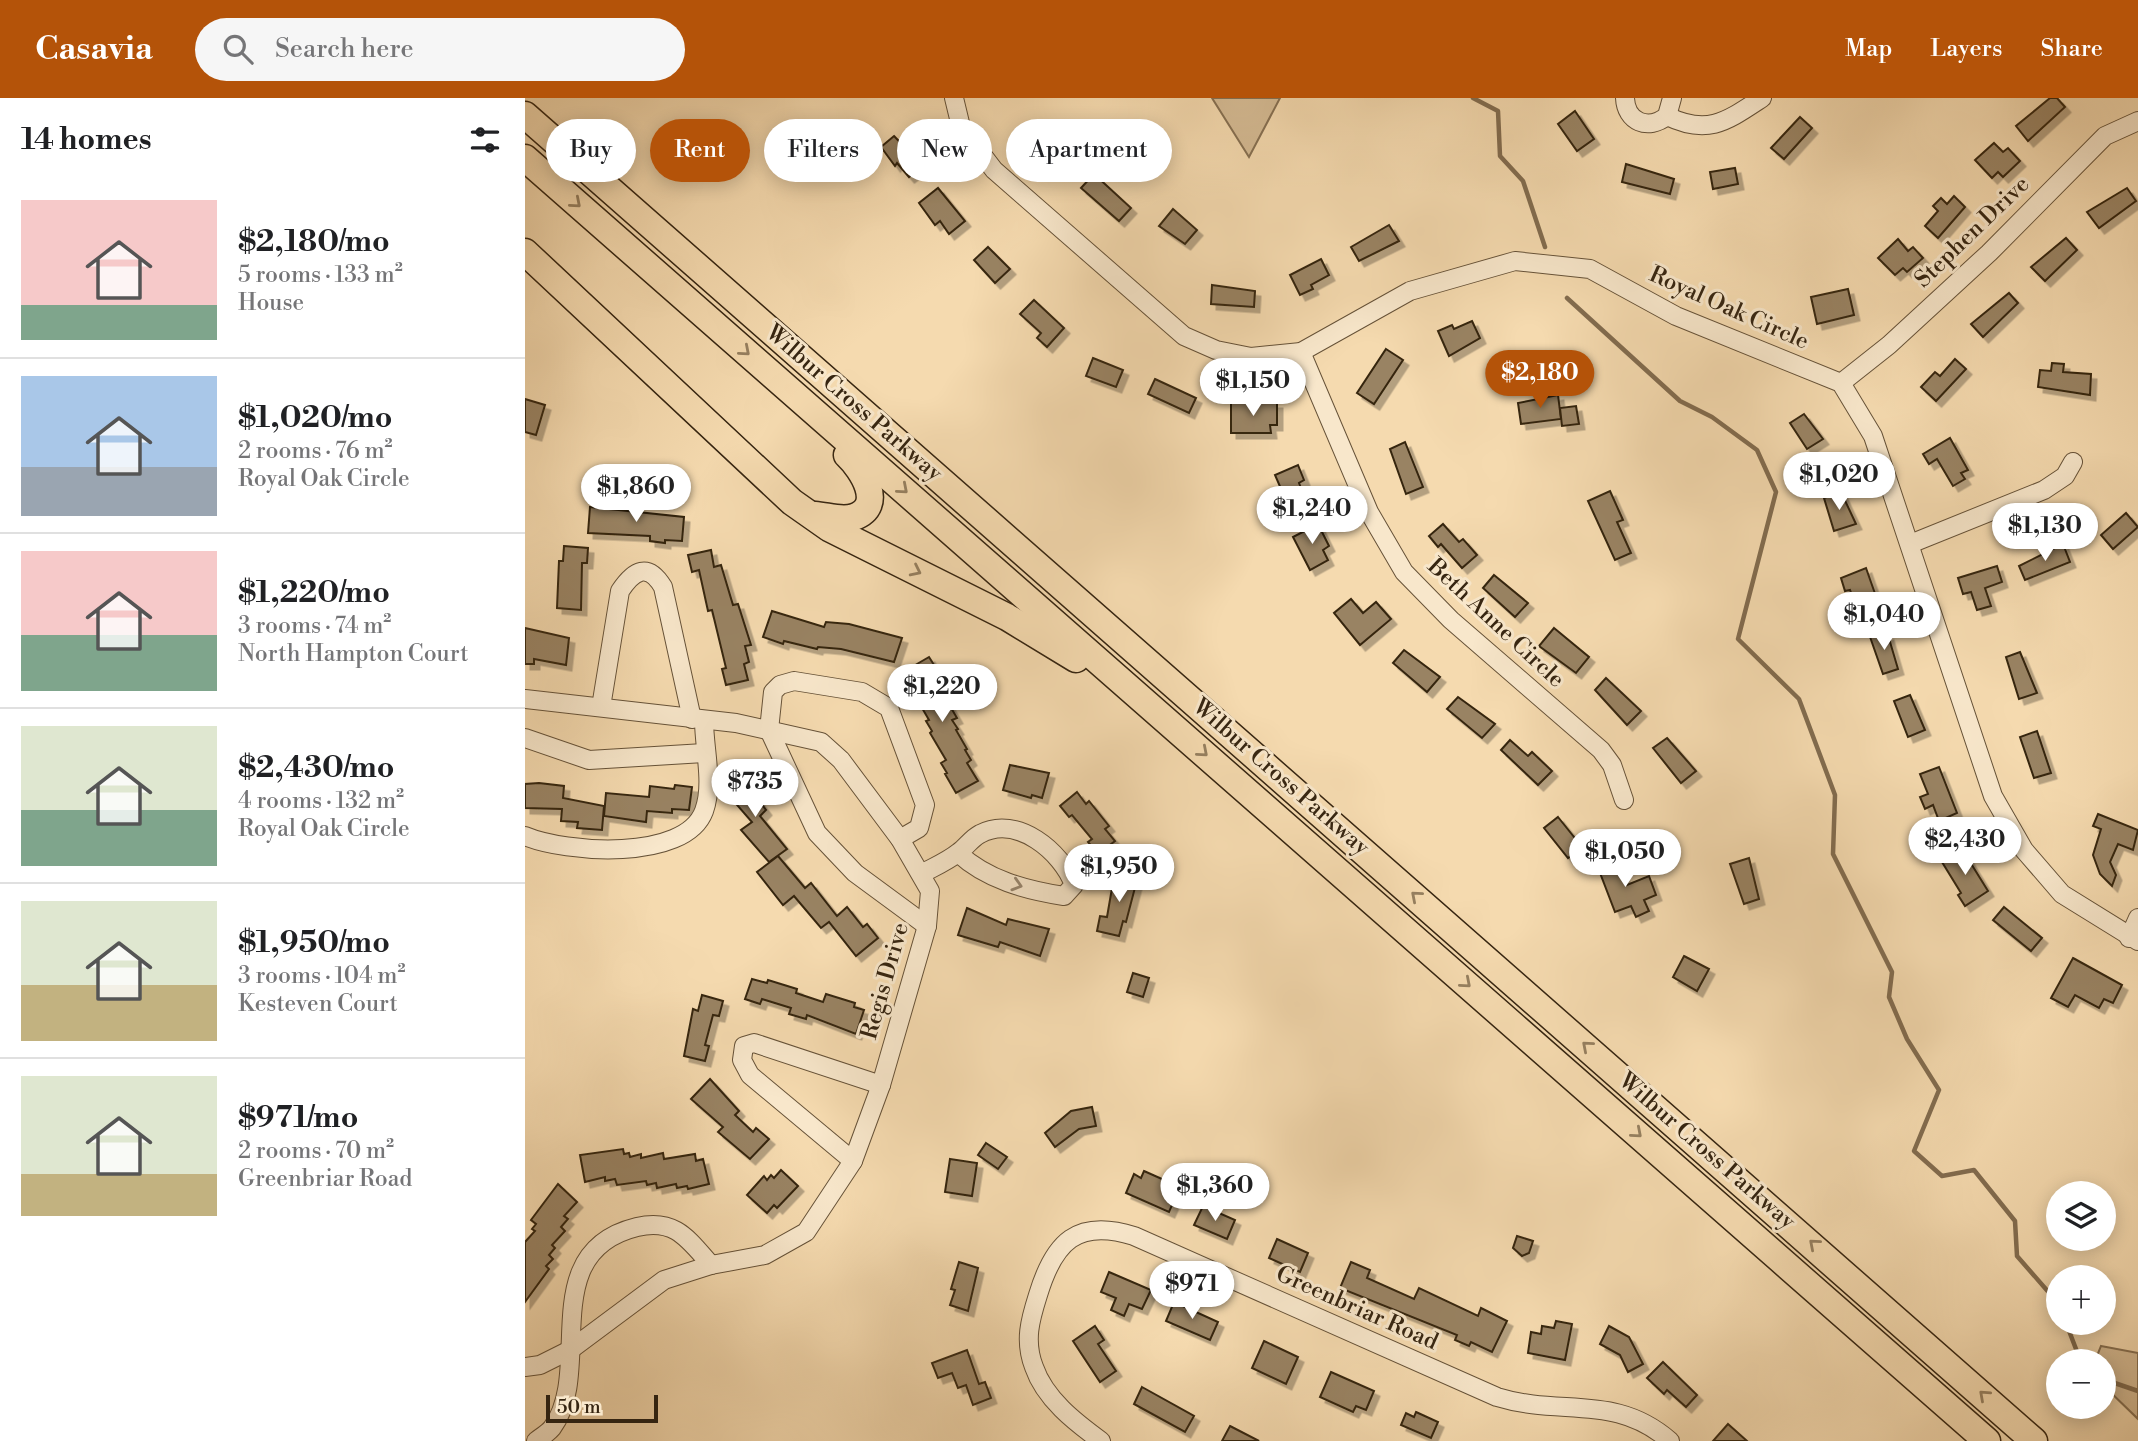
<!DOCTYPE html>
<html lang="en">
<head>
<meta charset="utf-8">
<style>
  :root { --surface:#fff; --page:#f6f6f6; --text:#202124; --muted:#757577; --line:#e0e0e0; --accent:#b45309 }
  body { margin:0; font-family:"Libre Bodoni",serif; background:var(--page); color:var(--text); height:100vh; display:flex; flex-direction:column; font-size:26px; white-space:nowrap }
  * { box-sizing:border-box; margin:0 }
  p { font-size:23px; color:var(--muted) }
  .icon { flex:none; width:38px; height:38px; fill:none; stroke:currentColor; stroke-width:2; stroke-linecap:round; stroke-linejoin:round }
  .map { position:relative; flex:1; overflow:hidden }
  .drawer { display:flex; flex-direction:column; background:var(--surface); width:525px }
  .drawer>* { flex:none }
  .guide { position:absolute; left:21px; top:21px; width:665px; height:63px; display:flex; gap:14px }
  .controls { position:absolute; left:1521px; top:1083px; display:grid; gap:14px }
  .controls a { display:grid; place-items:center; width:70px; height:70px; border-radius:50%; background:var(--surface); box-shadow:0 4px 18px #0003; font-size:35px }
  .scale { position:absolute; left:21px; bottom:18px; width:112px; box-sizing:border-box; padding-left:7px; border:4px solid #362511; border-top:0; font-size:19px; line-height:24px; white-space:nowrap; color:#362511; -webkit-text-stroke:5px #f8e7cb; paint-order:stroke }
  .price { position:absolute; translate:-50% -60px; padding:0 16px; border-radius:24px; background:#fff; color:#222; font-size:23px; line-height:46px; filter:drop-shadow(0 2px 4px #0008) }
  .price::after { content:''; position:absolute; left:50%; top:42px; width:21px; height:16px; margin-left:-10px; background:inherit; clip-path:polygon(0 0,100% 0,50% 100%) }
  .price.selected { background:var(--accent); color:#fff }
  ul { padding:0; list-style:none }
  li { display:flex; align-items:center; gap:21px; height:175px; padding:0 21px }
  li+li { border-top:2px solid var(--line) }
  li span { display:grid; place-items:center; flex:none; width:196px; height:140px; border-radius:0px; color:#555 }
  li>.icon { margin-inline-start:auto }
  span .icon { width:84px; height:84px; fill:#fffc; stroke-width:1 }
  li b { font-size:30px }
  h2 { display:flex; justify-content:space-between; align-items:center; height:84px; padding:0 21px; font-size:30px }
  .chip { padding:0 24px; border-radius:32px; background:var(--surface); box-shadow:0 4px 18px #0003; font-size:24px; line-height:63px }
  .chip.selected { background:var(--accent); color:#fff }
  header { display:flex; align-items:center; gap:42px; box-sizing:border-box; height:98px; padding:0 35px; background:var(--accent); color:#fff }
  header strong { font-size:33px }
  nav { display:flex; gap:38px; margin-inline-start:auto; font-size:24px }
  .search { width:490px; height:63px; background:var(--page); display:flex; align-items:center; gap:18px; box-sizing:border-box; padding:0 24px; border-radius:38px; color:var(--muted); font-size:26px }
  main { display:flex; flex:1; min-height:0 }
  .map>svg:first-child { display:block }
  .green { fill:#d5bb94; stroke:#867052; stroke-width:2 }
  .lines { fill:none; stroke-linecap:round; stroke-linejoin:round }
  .stream { stroke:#826c4f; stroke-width:4.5 }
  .building { fill:#998363; stroke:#362511; stroke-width:2; filter:url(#shadow) }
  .minor-casing { stroke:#665238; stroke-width:20 }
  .highway-casing { stroke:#362511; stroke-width:29 }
  .minor { stroke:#f8e7cb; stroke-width:18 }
  .highway { stroke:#f5daaf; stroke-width:26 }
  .oneway { stroke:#968060 }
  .oneway2 { stroke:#97866e }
  .labels { text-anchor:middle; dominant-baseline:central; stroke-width:6; stroke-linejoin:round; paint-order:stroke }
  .street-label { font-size:23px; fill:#362511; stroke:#f8e7cb }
</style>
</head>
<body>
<header>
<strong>Casavia</strong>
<div class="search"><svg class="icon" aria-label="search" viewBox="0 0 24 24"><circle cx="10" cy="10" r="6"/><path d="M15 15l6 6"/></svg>Search here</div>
<nav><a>Map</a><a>Layers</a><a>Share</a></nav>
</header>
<main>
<section class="drawer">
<h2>14 homes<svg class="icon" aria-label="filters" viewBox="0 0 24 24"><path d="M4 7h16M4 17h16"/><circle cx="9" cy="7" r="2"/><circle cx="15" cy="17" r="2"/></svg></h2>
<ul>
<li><span style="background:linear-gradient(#f6c9c9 75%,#7fa58c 0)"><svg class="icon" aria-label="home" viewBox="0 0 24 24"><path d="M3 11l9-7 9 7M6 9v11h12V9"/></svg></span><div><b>$2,180/mo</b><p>5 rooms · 133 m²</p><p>House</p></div></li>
<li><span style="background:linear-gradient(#a9c7e8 65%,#9aa5b1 0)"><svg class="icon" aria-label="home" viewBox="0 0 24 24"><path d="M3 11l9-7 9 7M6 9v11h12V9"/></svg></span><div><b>$1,020/mo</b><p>2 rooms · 76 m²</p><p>Royal Oak Circle</p></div></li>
<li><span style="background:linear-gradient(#f6c9c9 60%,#7fa58c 0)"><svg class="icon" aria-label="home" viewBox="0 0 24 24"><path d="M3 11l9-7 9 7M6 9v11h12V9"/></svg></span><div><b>$1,220/mo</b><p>3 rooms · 74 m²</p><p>North Hampton Court</p></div></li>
<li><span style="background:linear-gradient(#dfe7d0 60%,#7fa58c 0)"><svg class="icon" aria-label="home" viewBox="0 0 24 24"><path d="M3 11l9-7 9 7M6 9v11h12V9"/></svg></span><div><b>$2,430/mo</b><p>4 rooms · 132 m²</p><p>Royal Oak Circle</p></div></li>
<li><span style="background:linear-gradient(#dfe7d0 60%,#c2b280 0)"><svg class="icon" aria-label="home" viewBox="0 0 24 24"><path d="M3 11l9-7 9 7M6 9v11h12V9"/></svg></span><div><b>$1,950/mo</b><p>3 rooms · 104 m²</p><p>Kesteven Court</p></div></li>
<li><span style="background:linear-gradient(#dfe7d0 70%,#c2b280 0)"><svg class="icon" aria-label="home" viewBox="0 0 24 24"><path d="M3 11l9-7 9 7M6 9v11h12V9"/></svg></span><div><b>$971/mo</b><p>2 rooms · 70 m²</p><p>Greenbriar Road</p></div></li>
</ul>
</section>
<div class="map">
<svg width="1613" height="1343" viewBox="0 0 1613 1343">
  <defs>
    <filter id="shadow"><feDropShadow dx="5.5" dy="5.5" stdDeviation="0" flood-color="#0004"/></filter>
  </defs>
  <rect width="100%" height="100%" fill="#f5daaf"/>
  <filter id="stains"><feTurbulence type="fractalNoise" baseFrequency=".00286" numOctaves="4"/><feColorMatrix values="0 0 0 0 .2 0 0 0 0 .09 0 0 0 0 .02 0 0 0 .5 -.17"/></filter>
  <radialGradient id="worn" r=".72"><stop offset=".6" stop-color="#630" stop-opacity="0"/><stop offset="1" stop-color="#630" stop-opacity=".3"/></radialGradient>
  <g class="green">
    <path d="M687 0H755L724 59Z"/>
    <path d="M1576 1248 1613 1255V1321L1579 1288 1578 1264 1570 1263Z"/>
  </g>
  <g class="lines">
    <g class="stream">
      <path d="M948 0 973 13 975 58 998 83 1020 149"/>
      <path d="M1042 200 1155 303 1187 319 1232 352 1251 394 1213 541 1274 601 1310 697 1308 756 1367 874 1364 899 1382 941 1414 992 1389 1053 1417 1078 1449 1072 1490 1123 1492 1158 1533 1205"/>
      <path d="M1541 1225 1556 1264"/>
      <path d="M1578 1281 1613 1293"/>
    </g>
  </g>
  <g class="building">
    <path d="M1525 0H1532L1540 9 1503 43 1491 28Z"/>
    <path d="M1050 13 1069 41 1052 53 1033 26Z"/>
    <path d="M1275 19 1287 30 1259 61 1246 50Z"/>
    <path d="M520 27 547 53 535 66 508 41Z"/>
    <path d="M369 38 398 68 384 79 372 65 370 68 356 49Z"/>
    <path d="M1469 45 1478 54 1483 50 1495 63 1478 79 1473 74 1467 80 1450 62Z"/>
    <path d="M1101 66 1149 81 1145 96 1097 84Z"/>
    <path d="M1210 70 1213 86 1188 91 1185 74Z"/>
    <path d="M569 76 606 110 594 123 556 90Z"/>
    <path d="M413 90 440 123 424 136 415 123 410 127 394 105Z"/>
    <path d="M1602 90 1611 103 1574 130 1562 114Z"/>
    <path d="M1429 98 1440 109 1413 140 1400 128 1413 113 1408 108 1416 100 1422 106Z"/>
    <path d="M648 111 672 132 660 146 634 128Z"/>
    <path d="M864 127 874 143 834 163 826 149Z"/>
    <path d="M1541 140 1552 152 1520 183 1506 169Z"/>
    <path d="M1373 141 1383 153 1388 149 1398 160 1382 174 1378 170 1370 177 1353 160Z"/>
    <path d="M463 149 485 171 470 185 449 162Z"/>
    <path d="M796 161 804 177 786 187 788 191 775 197 765 177Z"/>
    <path d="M687 187 730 193 729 209 686 206Z"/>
    <path d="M1323 191 1329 217 1292 226 1286 199Z"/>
    <path d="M1484 195 1493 205 1458 239 1446 226Z"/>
    <path d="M509 202 539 230 522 249 512 240 516 235 495 216Z"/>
    <path d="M947 223 955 240 924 258 913 233 927 227 929 231Z"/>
    <path d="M861 251 878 262 849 306 832 295Z"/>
    <path d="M568 260 598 272 591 289 561 278Z"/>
    <path d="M1430 261 1441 271 1411 303 1396 289 1410 274 1415 278Z"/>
    <path d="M1527 265 1539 266 1538 274 1566 276 1565 297 1513 289 1515 272 1526 273Z"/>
    <path d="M630 281 671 300 664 315 623 296Z"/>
    <path d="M1033 297 1036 321 996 326 993 305Z"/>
    <path d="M0 301 20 307 11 337 0 334Z"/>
    <path d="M706 305H752V327H745L746 335H706Z"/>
    <path d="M1051 308 1054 326 1037 328 1035 310Z"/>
    <path d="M1279 316 1298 341 1282 351 1265 325Z"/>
    <path d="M1425 340 1443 372 1436 375 1440 381 1428 388 1412 361 1404 366 1398 356Z"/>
    <path d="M880 344 898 389 881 396 865 351Z"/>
    <path d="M773 367 779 382 774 385 780 400 763 407 750 377Z"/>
    <path d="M1085 393 1098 422 1092 424 1106 455 1090 462 1063 403Z"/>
    <path d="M1316 394 1331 426 1309 433 1299 400Z"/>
    <path d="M65 409 159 419 157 443 140 442V445L125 443V438L63 435Z"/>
    <path d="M1601 415 1613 429 1588 451 1576 437Z"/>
    <path d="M793 426 804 448 798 452 803 462 785 472 768 439Z"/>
    <path d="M918 426 934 444 938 441 952 457 937 470 916 446 913 449 904 438Z"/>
    <path d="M1538 446 1545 464 1500 482 1494 468Z"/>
    <path d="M39 448 63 450 62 465H57L56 512 32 510 34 463H38Z"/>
    <path d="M186 452 189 469 196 467 208 507 213 506 226 547 220 548 224 564 219 566 223 582 201 587 197 571 201 570 187 512 183 513 174 472 167 474 163 457Z"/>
    <path d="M1472 468 1477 484 1460 490 1466 508 1452 512 1446 494 1438 496 1433 480Z"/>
    <path d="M1341 470 1354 507 1332 512 1325 492 1320 493 1316 480Z"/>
    <path d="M969 477 1003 505 990 519 958 490Z"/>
    <path d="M826 501 838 515 851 504 866 521 835 547 809 515Z"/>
    <path d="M247 513 299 529 301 524 324 526 377 540 369 564 316 551 293 549 292 551 259 543 258 546 238 539Z"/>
    <path d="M0 530 44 540 41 567 9 561V566H0Z"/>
    <path d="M1029 530 1064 559 1051 575 1014 548Z"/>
    <path d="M1356 532 1358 539 1363 537 1373 571 1358 576 1344 536Z"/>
    <path d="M879 552 915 579 902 594 868 565Z"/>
    <path d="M1495 554 1512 595 1494 601 1481 559Z"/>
    <path d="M404 559 416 578 413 579 419 589 415 591 432 620 427 622 433 631 431 632 442 651 440 652 446 662 442 665 453 683 431 695 420 676 422 675 416 665 421 662 405 635 407 633 401 623 404 622 393 603 397 601 380 573Z"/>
    <path d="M1081 580 1116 613 1102 627 1070 592Z"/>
    <path d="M1385 597 1400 632 1383 639 1369 603Z"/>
    <path d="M933 599 970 626 957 640 922 611Z"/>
    <path d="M1512 633 1526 675 1509 680 1495 639Z"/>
    <path d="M1142 640 1171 673 1156 685 1128 650Z"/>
    <path d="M985 642 1003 658 1007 654 1027 673 1013 687 976 652Z"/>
    <path d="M485 667 524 675 517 700 507 697 506 700 478 692Z"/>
    <path d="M1414 669 1432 715 1414 723 1408 707 1400 711 1395 699 1403 696 1395 676Z"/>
    <path d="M221 675 231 688 226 692 241 712 235 718 262 751 244 764 216 732 227 724 199 692Z"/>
    <path d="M14 685 39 688 38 700 79 708 77 732 52 730 53 724 36 723 37 711 0 710V686Z"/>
    <path d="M150 687 167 689 164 712 147 711V715L122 713 121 724 79 718 81 695 124 699 125 688 149 691Z"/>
    <path d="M552 694 561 706 564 703 584 728 580 731 590 743 573 756 563 744 567 741 547 717 544 719 535 708Z"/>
    <path d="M1573 716 1613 732 1608 752 1593 746 1585 764 1591 777 1587 788 1575 776 1568 757 1576 731 1568 728Z"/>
    <path d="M1033 719 1057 749 1043 760 1019 730Z"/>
    <path d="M1437 751 1463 793 1440 808 1433 797 1436 795 1417 764Z"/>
    <path d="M253 758 280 790 286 785 312 818 322 809 338 829 342 826 353 840 331 858 304 824 296 830 269 798 258 807 232 774Z"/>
    <path d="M1091 759 1102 787 1124 778 1131 797 1119 802 1124 813 1111 819 1106 808 1090 814 1072 767Z"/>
    <path d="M1224 760 1234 801 1219 806 1205 766Z"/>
    <path d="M590 773 613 778 601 824 598 823 594 838 572 833 575 818 582 819Z"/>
    <path d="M1479 809 1517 840 1506 853 1468 822Z"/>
    <path d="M442 810 481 827 483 821 524 831 515 858 475 844 473 849 433 837Z"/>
    <path d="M1159 858 1184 871 1172 893 1148 879Z"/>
    <path d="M1548 860 1597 887 1588 905 1579 901 1574 910 1550 897 1543 909 1526 900Z"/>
    <path d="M608 875 624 880 618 899 602 894Z"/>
    <path d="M227 881 242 885 243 882 272 891 271 895 298 904 301 896 330 905 329 909 339 912 331 936 282 917 281 921 264 916 266 910 237 901 235 906 220 901Z"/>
    <path d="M177 897 198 903 194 918 188 917 180 947 184 948 180 963 159 958 168 911 173 913Z"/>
    <path d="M185 981 214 1013 210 1017 228 1034 231 1030 244 1041 225 1061 193 1034 198 1029 166 1001Z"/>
    <path d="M567 1009 571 1028 554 1031 530 1049 520 1035 546 1013Z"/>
    <path d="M461 1045 482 1059 473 1071 453 1057Z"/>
    <path d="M98 1051 99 1056 104 1055 105 1059 116 1056V1060L138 1055 139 1061 170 1056 171 1063 178 1061 184 1086 163 1091 162 1088 152 1090 151 1086 132 1090 131 1085 122 1087 121 1083 92 1087 90 1081 80 1083V1079L60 1084 55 1057Z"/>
    <path d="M425 1061 452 1065 447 1098 420 1094Z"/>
    <path d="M256 1072 273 1088 252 1110 249 1107 242 1115 222 1097 239 1078 242 1082 246 1077 249 1080Z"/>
    <path d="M619 1073 655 1089 644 1114 601 1095 609 1076 616 1080Z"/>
    <path d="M33 1086 52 1104 39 1118 43 1121 36 1129 40 1133 27 1147 30 1150 24 1157 28 1161 21 1168 24 1171 0 1204V1144L10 1133 7 1131 11 1126 6 1122Z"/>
    <path d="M678 1108 710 1122 702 1141 669 1127Z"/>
    <path d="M992 1138 1008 1143 1004 1155 997 1158 988 1150Z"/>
    <path d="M752 1141 783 1155 775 1174 744 1160Z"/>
    <path d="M434 1164 453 1170 443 1213 425 1207 430 1192 426 1191Z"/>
    <path d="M826 1164 845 1172 842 1180 889 1201 894 1190 953 1218 956 1210 982 1223 967 1254 946 1244 944 1248 930 1242 932 1237 815 1190Z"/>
    <path d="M584 1174 626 1192 617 1211 604 1206 599 1218 586 1212 591 1200 576 1194Z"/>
    <path d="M649 1204 693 1224 685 1242 641 1223Z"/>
    <path d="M1031 1223 1047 1226 1040 1262 1003 1255 1006 1234 1016 1236 1017 1228 1029 1230Z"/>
    <path d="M570 1228 579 1242 573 1246 591 1273 575 1284 548 1243Z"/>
    <path d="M1084 1228 1104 1239 1118 1266 1103 1274 1095 1257 1075 1246Z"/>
    <path d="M739 1243 773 1259 761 1286 727 1270Z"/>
    <path d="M442 1252 454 1286 460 1284 466 1300 448 1307 441 1287 433 1290 427 1275 413 1280 407 1265Z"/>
    <path d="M1138 1264 1172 1297 1161 1309 1142 1292 1139 1296 1122 1280Z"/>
    <path d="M806 1274 849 1293 841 1312 831 1308 828 1314 795 1299Z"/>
    <path d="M617 1289 669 1318 660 1334 609 1306Z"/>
    <path d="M891 1314 913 1324 906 1340 876 1327 881 1315 889 1319Z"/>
    <path d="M1203 1326 1222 1343H1188Z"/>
    <path d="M705 1328 734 1343H697Z"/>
  </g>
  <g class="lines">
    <g class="minor-casing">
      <g id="minor">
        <path d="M429 0 436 29 469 72 659 238 691 252 726 259 776 254 885 193 990 163 1065 171 1151 218 1316 285 1348 338 1468 698 1499 752 1537 796 1613 843"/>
        <path d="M1100 0C1101 24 1123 33 1142 18L1147 0"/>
        <path d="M1142 18C1183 38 1202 23 1237 0"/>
        <path d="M776 254 844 414 879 474 926 522 1076 652 1087 667 1099 702"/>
        <path d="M1316 285 1364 247 1464 155 1580 38 1613 23"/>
        <path d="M1385 446 1519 392 1540 378 1548 364"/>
        <path d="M0 601 211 625 296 644 316 662 375 741 405 793 402 828 356 987 328 1063 281 1134 240 1157 186 1167 139 1182 45 1252 15 1267 0 1269"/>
        <path d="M76 609 95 493C109 472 123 464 138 489L167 621"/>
        <path d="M0 640 64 662 179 655"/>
        <path d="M0 738C40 755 160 764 179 713 189 686 179 651 179 622"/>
        <path d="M375 741 394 730 400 707 364 610 337 594 269 583 255 587 248 594 244 632 292 735 330 775 402 828"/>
        <path d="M396 776C409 769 423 763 434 754 441 749 447 740 455 736 492 716 537 754 549 787L539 798C501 792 462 782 433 755"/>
        <path d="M1604 840 1613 820"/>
        <path d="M328 1063 225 977 217 962 219 948 229 945 356 987"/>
        <path d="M11 1343C16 1339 23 1335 27 1330 70 1272 9 1154 112 1129 150 1120 163 1141 186 1167"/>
        <path d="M576 1343C550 1324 520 1301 509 1269 499 1243 505 1222 513 1197 529 1144 552 1120 609 1138L972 1299C1037 1319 1090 1295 1145 1343"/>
      </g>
    </g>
    <g class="highway-casing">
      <g id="highway">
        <path d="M0 17 1509 1343"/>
        <path d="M0 60 1462 1343"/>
        <path d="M0 154 267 404 304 430 482 519 551 561"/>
        <path d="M290 417C303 418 317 423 329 419 361 408 337 371 322 357"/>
      </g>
    </g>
    <use href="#minor" class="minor"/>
    <use href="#highway" class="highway"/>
  </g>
  <defs><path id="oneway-chevron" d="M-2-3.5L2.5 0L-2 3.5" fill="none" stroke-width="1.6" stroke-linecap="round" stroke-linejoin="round" transform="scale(1.75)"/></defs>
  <g class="oneway">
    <use href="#oneway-chevron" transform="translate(51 105) rotate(41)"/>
    <use href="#oneway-chevron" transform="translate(220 253) rotate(41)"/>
    <use href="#oneway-chevron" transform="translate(378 391) rotate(41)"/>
    <use href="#oneway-chevron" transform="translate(391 473) rotate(26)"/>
    <use href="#oneway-chevron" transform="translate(678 654) rotate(41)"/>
    <use href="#oneway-chevron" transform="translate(891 798) rotate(-139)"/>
    <use href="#oneway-chevron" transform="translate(941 885) rotate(41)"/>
    <use href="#oneway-chevron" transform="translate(1062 948) rotate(-139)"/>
    <use href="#oneway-chevron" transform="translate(1112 1035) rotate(41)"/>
    <use href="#oneway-chevron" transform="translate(1289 1146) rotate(-139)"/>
    <use href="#oneway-chevron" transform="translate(1459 1297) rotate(-138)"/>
  </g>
  <use class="oneway2" href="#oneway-chevron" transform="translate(492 787) rotate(17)"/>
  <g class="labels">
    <g class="street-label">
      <text transform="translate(1447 134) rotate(-44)">Stephen Drive</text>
      <text transform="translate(1204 210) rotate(24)">Royal Oak Circle</text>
      <text transform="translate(329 305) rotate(41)">Wilbur Cross Parkway</text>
      <text transform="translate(971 525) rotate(43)">Beth Anne Circle</text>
      <text transform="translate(756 679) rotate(41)">Wilbur Cross Parkway</text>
      <text transform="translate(360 883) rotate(-74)">Regis Drive</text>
      <text transform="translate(1182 1053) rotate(41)">Wilbur Cross Parkway</text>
      <text transform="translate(832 1210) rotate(24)">Greenbriar Road</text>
    </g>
  </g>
  <rect width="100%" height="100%" filter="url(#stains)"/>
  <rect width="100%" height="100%" fill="url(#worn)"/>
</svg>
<div class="controls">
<a><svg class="icon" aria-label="layers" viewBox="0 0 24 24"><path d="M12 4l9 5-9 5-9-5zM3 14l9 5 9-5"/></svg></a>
<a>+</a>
<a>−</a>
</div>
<div class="scale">50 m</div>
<b class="price selected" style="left:1015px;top:312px">$2,180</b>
<b class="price" style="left:728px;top:320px">$1,150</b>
<b class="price" style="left:1314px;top:414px">$1,020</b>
<b class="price" style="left:111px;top:426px">$1,860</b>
<b class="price" style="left:787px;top:448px">$1,240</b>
<b class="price" style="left:1520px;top:465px">$1,130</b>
<b class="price" style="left:1359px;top:554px">$1,040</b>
<b class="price" style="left:417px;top:626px">$1,220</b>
<b class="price" style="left:230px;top:721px">$735</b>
<b class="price" style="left:1440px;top:779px">$2,430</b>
<b class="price" style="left:1100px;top:791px">$1,050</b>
<b class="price" style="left:594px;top:806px">$1,950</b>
<b class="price" style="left:690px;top:1125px">$1,360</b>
<b class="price" style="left:667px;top:1223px">$971</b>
<div class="guide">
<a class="chip">Buy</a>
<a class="chip selected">Rent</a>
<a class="chip">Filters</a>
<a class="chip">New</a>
<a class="chip">Apartment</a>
</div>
</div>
</main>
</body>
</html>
